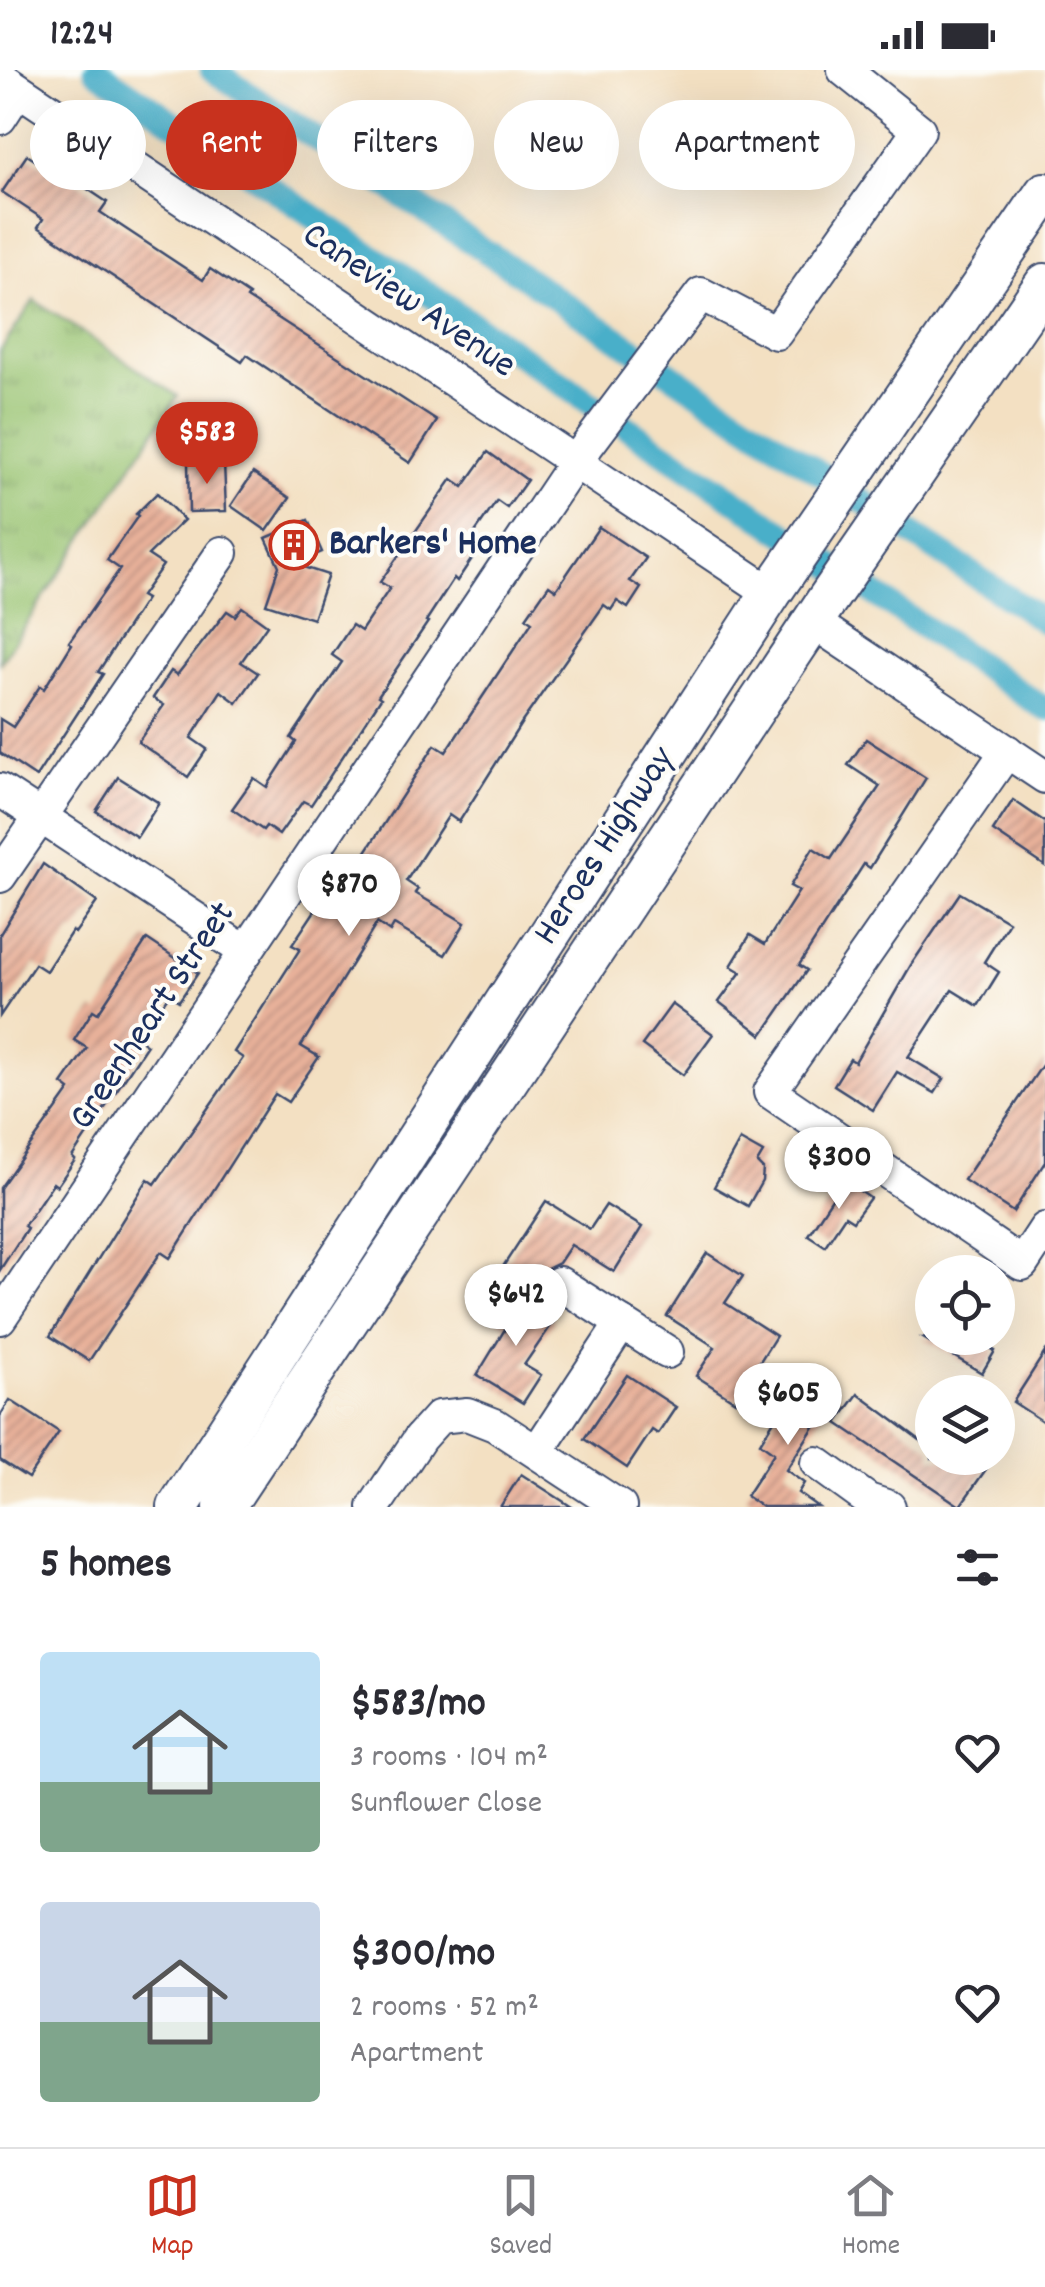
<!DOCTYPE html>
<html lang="en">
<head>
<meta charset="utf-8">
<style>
  :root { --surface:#fff; --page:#f7f7f7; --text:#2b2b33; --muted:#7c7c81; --line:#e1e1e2; --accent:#c8321e }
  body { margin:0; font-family:Dekko,sans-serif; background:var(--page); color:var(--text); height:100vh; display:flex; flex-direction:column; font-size:38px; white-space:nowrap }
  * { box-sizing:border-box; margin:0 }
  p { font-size:32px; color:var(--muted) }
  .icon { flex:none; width:55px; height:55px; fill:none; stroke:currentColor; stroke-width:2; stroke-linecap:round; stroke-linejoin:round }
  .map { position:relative; height:1437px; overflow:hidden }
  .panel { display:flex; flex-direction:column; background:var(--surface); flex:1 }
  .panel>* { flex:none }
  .top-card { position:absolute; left:30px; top:30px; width:985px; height:90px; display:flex; gap:20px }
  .fabs { position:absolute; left:915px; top:1185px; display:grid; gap:20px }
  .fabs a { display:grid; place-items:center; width:100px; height:100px; border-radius:50%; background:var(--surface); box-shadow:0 10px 40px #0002; font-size:50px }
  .price { position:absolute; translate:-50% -85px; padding:0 22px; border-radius:35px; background:#fff; color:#222; font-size:32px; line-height:65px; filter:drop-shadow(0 2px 5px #0008) }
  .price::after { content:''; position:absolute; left:50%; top:60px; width:30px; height:22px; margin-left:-15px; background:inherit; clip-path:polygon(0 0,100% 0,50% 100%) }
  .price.current { background:var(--accent); color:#fff }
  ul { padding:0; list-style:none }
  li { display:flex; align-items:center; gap:30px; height:250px; padding:0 40px }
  li span { display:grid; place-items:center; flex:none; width:280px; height:200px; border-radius:10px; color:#555 }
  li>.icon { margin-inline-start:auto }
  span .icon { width:120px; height:120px; fill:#fffc; stroke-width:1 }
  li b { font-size:42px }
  h2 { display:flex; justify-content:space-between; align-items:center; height:120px; padding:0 40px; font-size:42px }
  .pill { padding:0 35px; border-radius:45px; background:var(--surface); box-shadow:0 10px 40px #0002; font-size:35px; line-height:90px }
  .pill.current { background:var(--accent); color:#fff }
  .status { display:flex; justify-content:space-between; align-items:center; height:70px; padding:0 50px; background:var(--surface); direction:ltr }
  .status svg { height:28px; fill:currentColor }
  .tabs { display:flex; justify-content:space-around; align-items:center; height:140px; border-top:2px solid var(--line); background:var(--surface); font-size:28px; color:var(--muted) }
  .tabs a { display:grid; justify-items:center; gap:5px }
  .tabs .current { color:var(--accent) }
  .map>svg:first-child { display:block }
  .grass { fill:url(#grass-tufts); stroke:#597866; stroke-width:2.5 }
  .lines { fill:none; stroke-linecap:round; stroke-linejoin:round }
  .canal { stroke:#4aafc9; stroke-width:25 }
  .building { fill:url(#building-hatch) }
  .minor-casing { stroke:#3b4a6d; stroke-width:36 }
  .major-casing { stroke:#3b4a6d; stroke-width:44 }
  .minor { stroke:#fff; stroke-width:32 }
  .major { stroke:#fff; stroke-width:40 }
  .labels { text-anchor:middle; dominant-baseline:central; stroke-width:8; stroke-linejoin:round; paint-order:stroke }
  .street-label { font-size:38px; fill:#1b2f5e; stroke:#fdfcf7 }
  .poi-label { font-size:38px; font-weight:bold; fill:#1b2f5e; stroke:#fdfcf7; text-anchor:start }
</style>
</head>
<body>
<div class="status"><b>12:24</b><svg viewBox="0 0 49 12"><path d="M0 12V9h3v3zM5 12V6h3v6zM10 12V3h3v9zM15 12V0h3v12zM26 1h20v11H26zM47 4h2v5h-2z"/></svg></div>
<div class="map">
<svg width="1045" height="1437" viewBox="0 0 1045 1437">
  <defs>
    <pattern id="grass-tufts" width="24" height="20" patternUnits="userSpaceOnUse" patternTransform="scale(2.5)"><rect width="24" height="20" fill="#97c26f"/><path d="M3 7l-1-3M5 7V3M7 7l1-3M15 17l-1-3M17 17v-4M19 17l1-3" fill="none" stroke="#7a9e5e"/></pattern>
    <pattern id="building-hatch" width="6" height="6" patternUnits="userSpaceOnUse" patternTransform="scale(2.5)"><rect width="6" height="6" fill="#e8b19a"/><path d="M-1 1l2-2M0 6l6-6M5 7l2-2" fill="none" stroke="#bb9081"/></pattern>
  </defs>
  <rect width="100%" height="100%" fill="#fdfcf7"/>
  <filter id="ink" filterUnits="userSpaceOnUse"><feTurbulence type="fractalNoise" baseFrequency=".01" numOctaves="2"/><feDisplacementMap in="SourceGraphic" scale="20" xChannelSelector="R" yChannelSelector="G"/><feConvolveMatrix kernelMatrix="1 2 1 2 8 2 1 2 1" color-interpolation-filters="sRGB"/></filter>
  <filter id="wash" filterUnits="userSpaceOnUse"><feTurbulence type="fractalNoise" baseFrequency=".0048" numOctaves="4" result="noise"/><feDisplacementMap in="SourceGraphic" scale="40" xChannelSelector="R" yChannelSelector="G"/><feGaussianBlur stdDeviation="2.25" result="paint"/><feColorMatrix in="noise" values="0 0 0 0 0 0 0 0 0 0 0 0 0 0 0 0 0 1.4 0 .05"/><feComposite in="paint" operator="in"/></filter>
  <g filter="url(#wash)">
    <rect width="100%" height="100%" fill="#f3e0c2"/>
    <path class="grass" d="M34 230 178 326 0 593V281Z"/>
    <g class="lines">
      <g class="canal">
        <path d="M96 0 1045 639"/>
        <path d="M212 0 1045 552"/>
      </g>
    </g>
    <g id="blocks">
      <g class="building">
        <path d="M27 85 68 112 71 108 107 132 100 142 203 210 210 199 249 225 247 228 437 351 410 393 247 285 242 292 38 157 43 149 2 122Z"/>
        <path d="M488 382 527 410 507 438 497 431 467 474 477 481 457 511 454 508 426 551 428 552 378 626 381 628 311 735 303 731 279 765 266 756 263 760 232 739 254 708 267 717 296 672 291 668 342 592 332 585 352 555 361 561 390 518 380 512 452 409 463 417Z"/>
        <path d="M224 392 226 441 189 442 188 393Z"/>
        <path d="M253 403 290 428 267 461 231 436Z"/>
        <path d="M157 423 184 450 148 485 163 495 141 526 146 529 98 602 103 604 36 707 0 683V649L13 657 40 616 44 619 72 574 69 572 120 499 107 490 138 446 136 444Z"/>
        <path d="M308 450 322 482 294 494 328 505 313 549 266 534 279 496 266 468Z"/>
        <path d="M599 457 646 488 630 511 641 518 628 538 617 531 611 540 604 535 522 652 459 752 449 745 406 811 418 819 415 823 465 853 445 885 394 855 390 862 377 853 301 976 319 987 288 1032 275 1024 170 1188 161 1182 89 1291 50 1266 148 1109 155 1114 243 988 234 982 300 879 292 875 320 833 329 839 435 675 446 682 532 552 526 548 549 515 556 520Z"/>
        <path d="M242 537 267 555 241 592 258 603 237 633 221 621 191 668 207 679 188 707 138 672 164 635 153 628 171 601 177 605 227 541 235 546Z"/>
        <path d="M866 669 926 708 870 798 864 794 799 895 807 900 762 965 719 932 741 902 731 896 750 865 765 874 799 821 790 816 813 778 831 789 880 716 848 695Z"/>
        <path d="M118 707 159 733 137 767 96 741Z"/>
        <path d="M1013 730 1045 752V796L993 761Z"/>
        <path d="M43 794 97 832 75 863 72 861 46 901 35 894 0 946V864Z"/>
        <path d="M960 823 1009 852 984 892 999 902 978 936 952 920 908 987 944 1009 935 1023 897 1002 873 1040 834 1015 850 989 855 992 911 895Z"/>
        <path d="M147 869 198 903 179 931 169 925 139 969 147 975 72 1087 75 1090 57 1116 53 1113 24 1156 27 1158 0 1200V1118L70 1020 62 1014 87 978 74 970 93 940 98 943Z"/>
        <path d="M672 934 713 964 683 1005 642 975Z"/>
        <path d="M1045 991V1092L1013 1142 964 1110Z"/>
        <path d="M740 1070 763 1083 757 1093 763 1099 762 1111 748 1136 714 1117Z"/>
        <path d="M844 1110 870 1128 853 1151 845 1146 825 1176 808 1165Z"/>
        <path d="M546 1131 590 1159 606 1135 642 1157 614 1202 571 1175 559 1193 543 1201 534 1218 502 1198Z"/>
        <path d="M707 1183 743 1206 725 1233 776 1266 735 1331 696 1306 715 1277 667 1246Z"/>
        <path d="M513 1224 554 1251 524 1295 541 1305 523 1333 477 1305 507 1256 496 1249Z"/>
        <path d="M923 1268H990L985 1275 995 1281 982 1303Z"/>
        <path d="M1045 1282V1353L1013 1332Z"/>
        <path d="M627 1305 676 1337 658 1364 652 1360 627 1398 584 1369Z"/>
        <path d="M800 1308 832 1329 786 1400 804 1413 798 1423 818 1437H762L746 1426 774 1383 760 1373Z"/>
        <path d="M858 1324 932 1379V1388H979L989 1395 960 1436 837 1353Z"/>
        <path d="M10 1330 59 1362 28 1408 0 1390V1346Z"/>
        <path d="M521 1404 572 1437H500Z"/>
      </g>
    </g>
  </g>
  <g filter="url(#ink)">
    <use href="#blocks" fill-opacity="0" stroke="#3b4a6d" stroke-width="2.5"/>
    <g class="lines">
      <g class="minor-casing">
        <g id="minor">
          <path d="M0 7 771 523"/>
          <path d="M0 48 18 20"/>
          <path d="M813 552 1045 707"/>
          <path d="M1007 681 770 1022 1022 1194 1045 1159"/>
          <path d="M0 720 246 882"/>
          <path d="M0 806 222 483"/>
          <path d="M559 1213 667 1282"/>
          <path d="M0 1248 575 392 701 224 776 263 919 60 844 0"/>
          <path d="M537 1382 622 1253"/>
          <path d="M817 1393 868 1430 889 1437"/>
          <path d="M374 1437 420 1368 439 1347 467 1344 495 1355 620 1437"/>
        </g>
      </g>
      <g class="major-casing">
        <g id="major">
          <path d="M178 1437 771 523 1045 123"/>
          <path d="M224 1437 827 530 1045 214"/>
        </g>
      </g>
      <use href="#minor" class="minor"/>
      <use href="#major" class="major"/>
    </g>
  </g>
  <defs>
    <g id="building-ring" transform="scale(2.5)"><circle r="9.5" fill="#fdfcf7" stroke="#c8321e" stroke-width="1.5"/><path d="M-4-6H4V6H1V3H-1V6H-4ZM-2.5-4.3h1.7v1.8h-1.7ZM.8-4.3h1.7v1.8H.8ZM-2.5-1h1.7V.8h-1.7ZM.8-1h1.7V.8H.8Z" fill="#c8321e"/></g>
  </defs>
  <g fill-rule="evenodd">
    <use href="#building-ring" x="294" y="475"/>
  </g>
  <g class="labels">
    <g class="street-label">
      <text transform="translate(408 232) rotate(34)">Caneview Avenue</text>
      <text transform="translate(606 777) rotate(-57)">Heroes Highway</text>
      <text transform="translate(154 947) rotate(-56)">Greenheart Street</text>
    </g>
    <g class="poi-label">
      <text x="329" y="475">Barkers' Home</text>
    </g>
  </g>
</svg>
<div class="fabs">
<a><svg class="icon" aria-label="locate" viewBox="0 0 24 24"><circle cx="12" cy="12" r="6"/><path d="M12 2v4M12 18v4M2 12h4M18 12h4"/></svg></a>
<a><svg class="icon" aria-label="layers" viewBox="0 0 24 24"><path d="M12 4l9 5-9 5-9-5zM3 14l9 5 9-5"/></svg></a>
</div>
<b class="price current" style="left:207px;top:417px">$583</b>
<b class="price" style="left:349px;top:869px">$870</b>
<b class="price" style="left:839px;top:1142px">$300</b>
<b class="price" style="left:516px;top:1279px">$642</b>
<b class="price" style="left:788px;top:1378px">$605</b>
<div class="top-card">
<a class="pill">Buy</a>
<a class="pill current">Rent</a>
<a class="pill">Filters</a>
<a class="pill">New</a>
<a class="pill">Apartment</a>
</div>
</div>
<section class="panel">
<h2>5 homes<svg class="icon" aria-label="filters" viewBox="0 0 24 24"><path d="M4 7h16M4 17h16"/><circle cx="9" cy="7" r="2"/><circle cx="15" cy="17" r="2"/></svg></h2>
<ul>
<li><span style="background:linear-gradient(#bfe0f5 65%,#7fa58c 0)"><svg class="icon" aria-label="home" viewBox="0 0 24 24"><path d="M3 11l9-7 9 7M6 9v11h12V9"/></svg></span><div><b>$583/mo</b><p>3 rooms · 104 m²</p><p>Sunflower Close</p></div><svg class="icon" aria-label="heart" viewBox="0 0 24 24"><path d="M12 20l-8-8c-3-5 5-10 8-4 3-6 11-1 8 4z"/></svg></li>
<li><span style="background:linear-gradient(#c9d6e8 60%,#7fa58c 0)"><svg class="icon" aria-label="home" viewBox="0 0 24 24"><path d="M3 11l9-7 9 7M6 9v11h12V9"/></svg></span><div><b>$300/mo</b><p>2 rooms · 52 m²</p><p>Apartment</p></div><svg class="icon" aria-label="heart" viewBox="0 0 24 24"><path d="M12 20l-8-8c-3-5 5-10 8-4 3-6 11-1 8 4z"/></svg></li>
</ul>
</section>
<nav class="tabs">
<a class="current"><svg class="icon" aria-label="map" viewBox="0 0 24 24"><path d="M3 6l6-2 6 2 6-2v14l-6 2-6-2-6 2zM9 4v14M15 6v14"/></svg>Map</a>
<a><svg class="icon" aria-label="saved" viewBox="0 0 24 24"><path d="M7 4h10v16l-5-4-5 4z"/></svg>Saved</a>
<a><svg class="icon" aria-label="home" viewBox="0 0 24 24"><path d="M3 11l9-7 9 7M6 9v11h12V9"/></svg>Home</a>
</nav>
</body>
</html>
